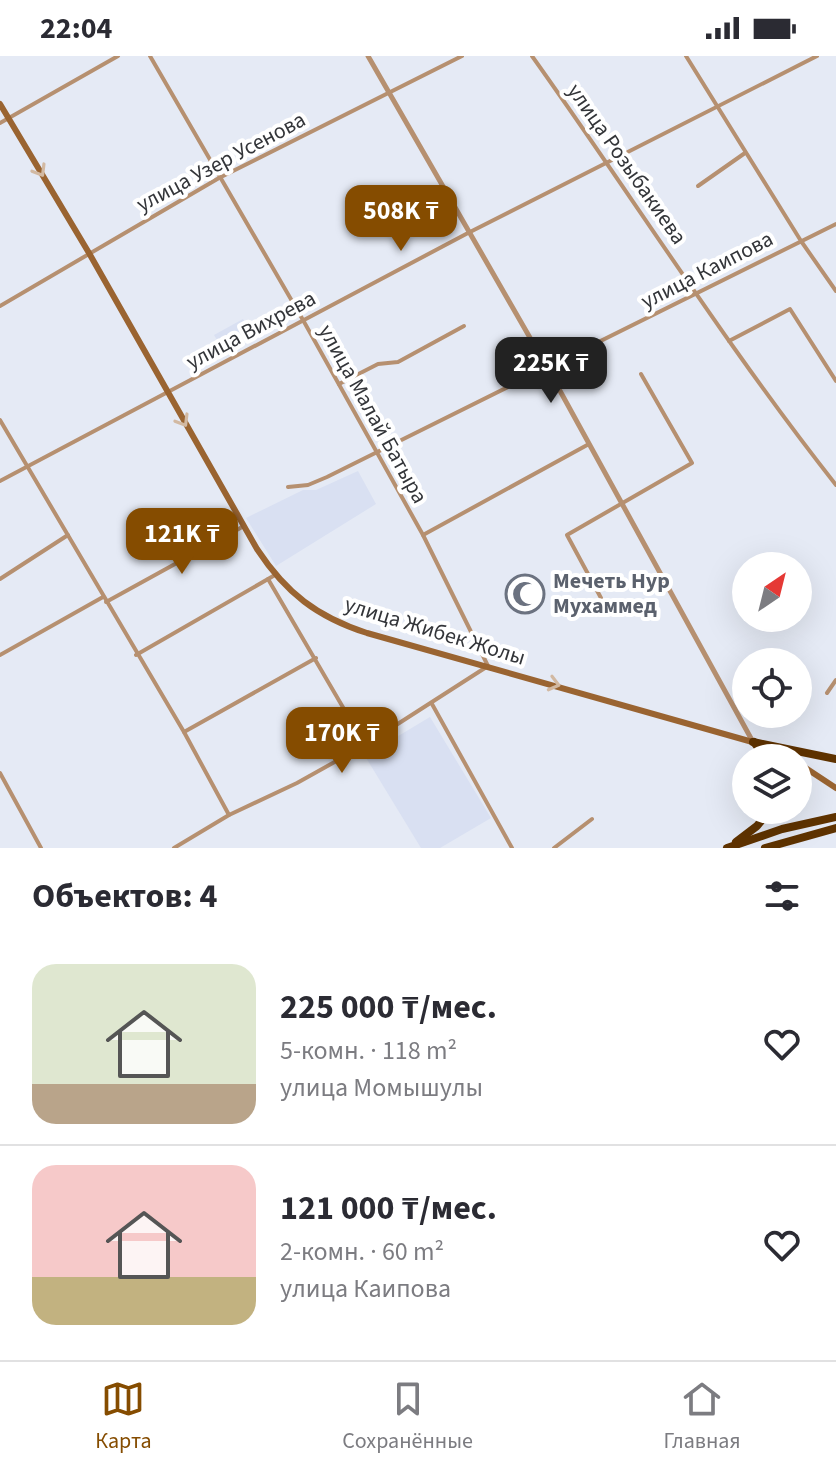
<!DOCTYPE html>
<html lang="ru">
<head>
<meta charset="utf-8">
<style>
  :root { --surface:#fff; --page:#f2f2f3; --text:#2b2b33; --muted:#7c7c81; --line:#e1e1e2; --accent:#854c00 }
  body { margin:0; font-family:"Source Sans 3",sans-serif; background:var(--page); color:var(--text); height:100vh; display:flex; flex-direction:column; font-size:30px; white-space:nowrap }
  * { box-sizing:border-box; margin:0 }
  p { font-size:26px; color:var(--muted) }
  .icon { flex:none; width:44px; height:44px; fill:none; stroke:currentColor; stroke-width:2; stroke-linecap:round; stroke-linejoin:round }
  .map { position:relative; height:792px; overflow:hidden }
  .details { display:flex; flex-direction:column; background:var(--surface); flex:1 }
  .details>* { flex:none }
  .needle { width:52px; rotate:35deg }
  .controls { position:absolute; left:732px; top:496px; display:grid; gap:16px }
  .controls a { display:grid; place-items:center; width:80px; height:80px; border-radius:50%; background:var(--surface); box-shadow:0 8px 32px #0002; font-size:40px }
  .price { position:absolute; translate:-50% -68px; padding:0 18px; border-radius:16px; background:var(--accent); color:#fff; font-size:26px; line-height:52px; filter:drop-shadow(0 2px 4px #0008) }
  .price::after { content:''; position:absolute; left:50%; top:48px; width:24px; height:18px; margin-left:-12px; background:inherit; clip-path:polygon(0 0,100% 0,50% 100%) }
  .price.current { background:#222; color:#fff }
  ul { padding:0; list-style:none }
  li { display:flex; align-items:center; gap:24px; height:200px; padding:0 32px }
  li+li { border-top:2px solid var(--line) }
  li span { display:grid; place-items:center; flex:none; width:224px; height:160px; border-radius:24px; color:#555 }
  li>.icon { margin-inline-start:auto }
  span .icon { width:96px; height:96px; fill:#fffc; stroke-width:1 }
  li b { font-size:34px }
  h2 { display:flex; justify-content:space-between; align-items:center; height:96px; padding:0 32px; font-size:34px }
  .status { display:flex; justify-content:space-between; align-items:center; height:56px; padding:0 40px; background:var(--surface); direction:ltr }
  .status svg { height:22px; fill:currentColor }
  .tabs { display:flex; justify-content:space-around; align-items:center; height:112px; border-top:2px solid var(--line); background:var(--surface); font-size:22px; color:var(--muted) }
  .tabs a { display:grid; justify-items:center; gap:4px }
  .tabs .current { color:var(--accent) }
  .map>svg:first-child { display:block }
  .built { fill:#d9e0f2 }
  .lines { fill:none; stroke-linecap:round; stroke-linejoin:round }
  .minor { stroke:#b69070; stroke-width:4 }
  .tertiary { stroke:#b69070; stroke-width:5 }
  .secondary { stroke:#9a6431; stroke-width:6 }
  .motorway { stroke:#5f3301; stroke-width:8 }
  .oneway { stroke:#d2b9a2 }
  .labels { text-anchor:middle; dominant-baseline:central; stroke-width:8; stroke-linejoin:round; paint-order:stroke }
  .street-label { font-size:22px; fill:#333539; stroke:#fff }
  .worship-label { font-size:22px; font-weight:bold; fill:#5b616d; stroke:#fff; text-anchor:start }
</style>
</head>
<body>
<div class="status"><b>22:04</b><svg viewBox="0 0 49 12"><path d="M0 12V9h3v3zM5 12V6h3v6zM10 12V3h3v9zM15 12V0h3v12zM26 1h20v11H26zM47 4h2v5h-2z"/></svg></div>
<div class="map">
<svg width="836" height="792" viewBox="0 0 836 792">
  <rect width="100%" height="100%" fill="#e5eaf5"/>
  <g class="built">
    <path d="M243 263 247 271 219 287 214 279Z"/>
    <path d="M358 415 376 448 276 510 246 462 303 434H316Z"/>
    <path d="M430 661 491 762 440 792H421L365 700Z"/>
  </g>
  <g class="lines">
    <g class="minor">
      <path d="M150 0 303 264 423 479 488 610 365 689 297 727 229 759 174 792"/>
      <path d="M532 0C634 143 727 291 836 429"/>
      <path d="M686 0 801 185 836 235"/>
      <path d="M0 67 118 0"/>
      <path d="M698 130 745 97"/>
      <path d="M0 250 219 122 462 0"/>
      <path d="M729 285 790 253 836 325"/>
      <path d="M339 328 378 308 398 306 464 270"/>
      <path d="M0 364 184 676 229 759"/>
      <path d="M0 425 468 177 817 0"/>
      <path d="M288 431 308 429 327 421 836 168"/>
      <path d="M423 479 589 388"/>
      <path d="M0 523 68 479"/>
      <path d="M268 523 365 689"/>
      <path d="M601 542 567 479 692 407 641 318"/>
      <path d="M106 546 244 470"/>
      <path d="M0 599 103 541"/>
      <path d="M136 599 275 519"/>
      <path d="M827 637 836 624"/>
      <path d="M432 648 512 792"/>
      <path d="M184 676 316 602"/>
      <path d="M0 717 41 792"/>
      <path d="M554 792 592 763"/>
    </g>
    <path class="tertiary" d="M368 0 548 313 753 686"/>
    <g class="secondary">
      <path d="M0 48 89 197 257 493C286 537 317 561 367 577L756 687"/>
      <path d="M767 691 789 702"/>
      <path d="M798 707 836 732"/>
    </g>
    <g class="motorway">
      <path d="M753 686 836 703"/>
      <path d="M754 686 766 702"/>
      <path d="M736 786 757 770 770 754"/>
      <path d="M727 792 782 773 836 761"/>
      <path d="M765 792 836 772"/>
    </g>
  </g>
  <defs><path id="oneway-chevron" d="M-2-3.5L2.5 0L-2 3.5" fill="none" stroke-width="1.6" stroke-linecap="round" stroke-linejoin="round" transform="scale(2)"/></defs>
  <g class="oneway">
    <use href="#oneway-chevron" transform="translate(40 115) rotate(59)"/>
    <use href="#oneway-chevron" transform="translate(183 365) rotate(59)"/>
    <use href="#oneway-chevron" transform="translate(554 628) rotate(15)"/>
  </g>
  <defs>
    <g id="mosque-ring" transform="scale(2)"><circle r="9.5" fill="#fff" stroke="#6b7280" stroke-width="1.5"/><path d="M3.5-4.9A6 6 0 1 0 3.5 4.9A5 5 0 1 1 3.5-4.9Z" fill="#6b7280"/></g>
  </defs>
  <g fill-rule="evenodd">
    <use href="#mosque-ring" x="525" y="538"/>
  </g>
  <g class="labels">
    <g class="street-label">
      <text transform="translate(221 106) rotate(-28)">улица Узер Усенова</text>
      <text transform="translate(627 108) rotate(55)">улица Розыбакиева</text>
      <text transform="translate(707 214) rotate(-27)">улица Каипова</text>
      <text transform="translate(251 274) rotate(-28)">улица Вихрева</text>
      <text transform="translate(373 358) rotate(61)">улица Малай Батыра</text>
      <text transform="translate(435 575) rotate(17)">улица Жибек Жолы</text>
    </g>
    <g class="worship-label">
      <text x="553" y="525">Мечеть Нур<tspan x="553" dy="25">Мухаммед</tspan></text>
    </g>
  </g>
</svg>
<div class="controls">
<a><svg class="needle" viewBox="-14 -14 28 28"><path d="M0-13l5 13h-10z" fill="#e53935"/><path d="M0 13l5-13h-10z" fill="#7c7c81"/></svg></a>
<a><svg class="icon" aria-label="locate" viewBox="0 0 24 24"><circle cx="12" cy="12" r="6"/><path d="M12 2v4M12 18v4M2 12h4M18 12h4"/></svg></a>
<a><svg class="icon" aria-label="layers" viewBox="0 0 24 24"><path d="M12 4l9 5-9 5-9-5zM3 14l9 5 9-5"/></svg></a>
</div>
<b class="price" style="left:401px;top:197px">508K ₸</b>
<b class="price current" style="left:551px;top:349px">225K ₸</b>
<b class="price" style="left:182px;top:520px">121K ₸</b>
<b class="price" style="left:342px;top:719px">170K ₸</b>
</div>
<section class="details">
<h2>Объектов: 4<svg class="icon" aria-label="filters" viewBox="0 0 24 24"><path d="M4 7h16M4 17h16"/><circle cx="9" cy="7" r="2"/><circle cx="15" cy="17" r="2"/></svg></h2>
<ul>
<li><span style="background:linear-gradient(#dfe7d0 75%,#b9a48a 0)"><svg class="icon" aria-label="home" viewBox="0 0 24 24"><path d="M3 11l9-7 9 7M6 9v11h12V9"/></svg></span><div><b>225 000 ₸/мес.</b><p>5-комн. · 118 m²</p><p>улица Момышулы</p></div><svg class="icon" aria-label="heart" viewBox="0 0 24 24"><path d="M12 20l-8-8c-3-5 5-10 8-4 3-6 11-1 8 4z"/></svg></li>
<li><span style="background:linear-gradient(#f6c9c9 70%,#c2b280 0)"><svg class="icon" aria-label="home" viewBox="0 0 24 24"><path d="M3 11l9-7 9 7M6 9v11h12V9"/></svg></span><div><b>121 000 ₸/мес.</b><p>2-комн. · 60 m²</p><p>улица Каипова</p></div><svg class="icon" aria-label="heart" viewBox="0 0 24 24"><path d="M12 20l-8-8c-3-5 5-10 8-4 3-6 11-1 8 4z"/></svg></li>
</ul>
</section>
<nav class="tabs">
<a class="current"><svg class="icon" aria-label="map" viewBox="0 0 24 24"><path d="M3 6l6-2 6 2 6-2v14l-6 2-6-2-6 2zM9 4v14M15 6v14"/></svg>Карта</a>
<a><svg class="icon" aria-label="saved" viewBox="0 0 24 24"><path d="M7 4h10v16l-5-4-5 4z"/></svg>Сохранённые</a>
<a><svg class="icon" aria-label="home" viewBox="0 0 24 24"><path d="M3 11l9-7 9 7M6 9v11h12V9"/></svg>Главная</a>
</nav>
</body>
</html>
